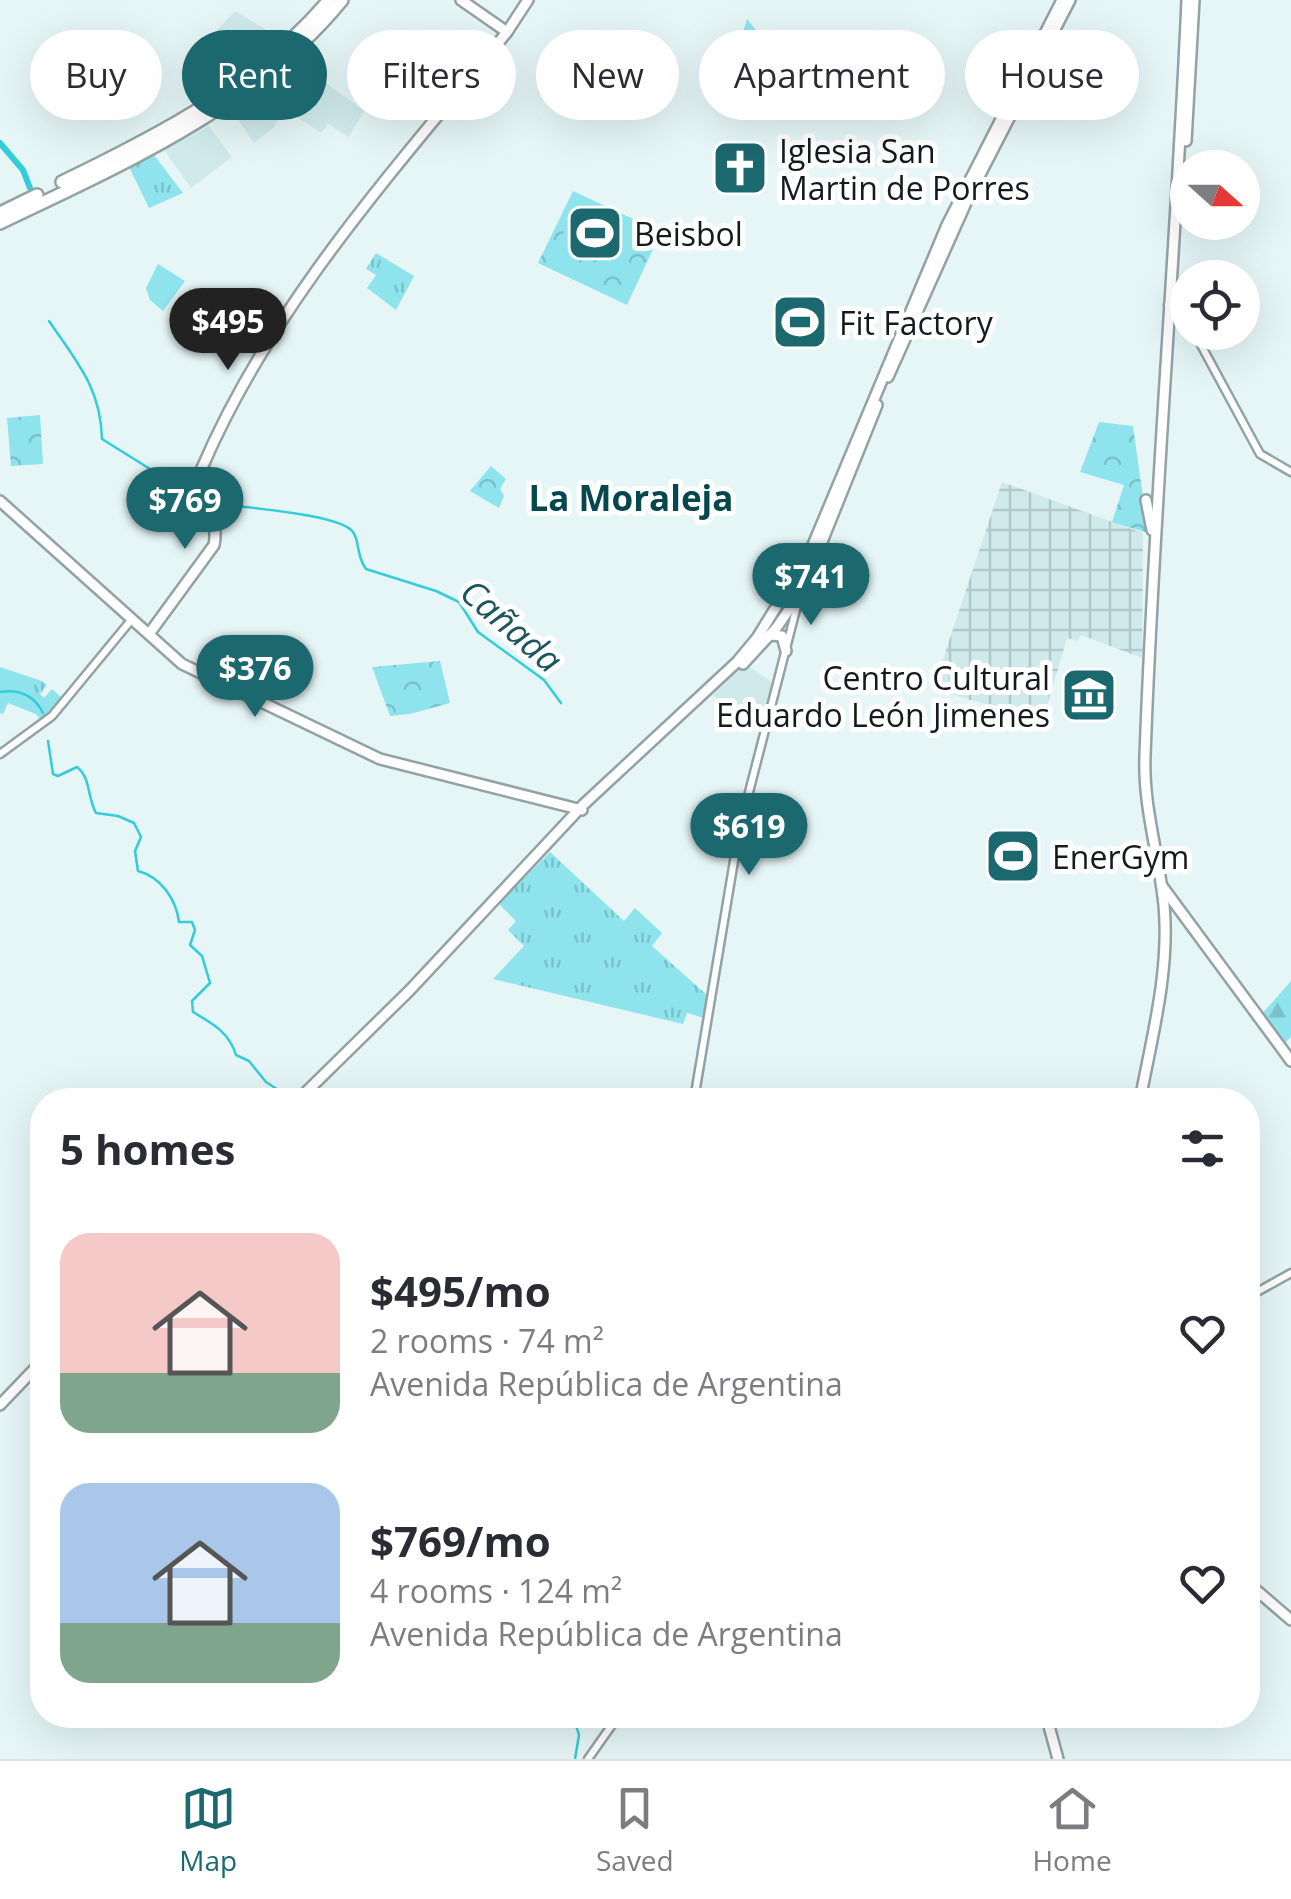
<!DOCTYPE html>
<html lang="en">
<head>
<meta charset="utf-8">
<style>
  :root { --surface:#fff; --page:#f7f7f7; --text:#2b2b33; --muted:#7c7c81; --line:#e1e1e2; --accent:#1b686e }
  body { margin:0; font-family:"Open Sans",sans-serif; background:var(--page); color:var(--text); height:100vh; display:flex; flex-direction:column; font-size:38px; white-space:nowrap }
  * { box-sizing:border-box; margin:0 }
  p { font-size:32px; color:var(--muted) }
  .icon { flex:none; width:55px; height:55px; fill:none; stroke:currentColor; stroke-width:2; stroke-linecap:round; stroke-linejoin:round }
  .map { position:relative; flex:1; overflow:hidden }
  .panel { position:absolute; left:30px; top:1088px; width:1230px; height:640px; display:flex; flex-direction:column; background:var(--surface); border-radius:40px; box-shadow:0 10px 40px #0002 }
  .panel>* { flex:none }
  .top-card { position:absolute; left:30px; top:30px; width:1232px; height:90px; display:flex; gap:20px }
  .needle { width:65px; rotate:111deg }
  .tools { position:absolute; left:1170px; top:150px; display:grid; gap:20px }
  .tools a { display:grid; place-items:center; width:90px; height:90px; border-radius:50%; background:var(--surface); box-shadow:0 10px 40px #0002; font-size:50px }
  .price { position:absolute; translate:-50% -85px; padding:0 22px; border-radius:35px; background:var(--accent); color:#fff; font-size:32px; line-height:65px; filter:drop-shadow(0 2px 5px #0008) }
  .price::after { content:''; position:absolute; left:50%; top:60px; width:30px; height:22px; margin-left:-15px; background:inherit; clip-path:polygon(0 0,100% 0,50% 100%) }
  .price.current { background:#222; color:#fff }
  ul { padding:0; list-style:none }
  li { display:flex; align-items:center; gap:30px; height:250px; padding:0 30px }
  li span { display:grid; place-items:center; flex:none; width:280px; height:200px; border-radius:30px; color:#555 }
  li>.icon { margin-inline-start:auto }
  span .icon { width:120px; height:120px; fill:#fffc; stroke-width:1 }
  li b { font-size:42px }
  h2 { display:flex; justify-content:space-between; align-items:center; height:120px; padding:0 30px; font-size:42px }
  .chip { padding:0 35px; border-radius:45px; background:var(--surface); box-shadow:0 10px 40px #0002; font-size:35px; line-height:90px }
  .chip.current { background:var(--accent); color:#fff }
  .menu { display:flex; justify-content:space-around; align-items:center; height:140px; border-top:2px solid var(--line); background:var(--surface); font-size:28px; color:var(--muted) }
  .menu a { display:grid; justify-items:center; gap:5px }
  .menu .current { color:var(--accent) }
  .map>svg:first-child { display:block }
  .built { fill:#d0eaec }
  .industrial { fill:url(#industrial-grid) }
  .grass { fill:url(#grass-tufts) }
  .forest { fill:url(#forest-firs) }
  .park { fill:url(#park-crowns) }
  .pitch { fill:#8fe3ec }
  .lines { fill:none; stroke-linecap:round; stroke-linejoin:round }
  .stream { stroke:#33ccd9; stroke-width:2.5 }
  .river { stroke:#33ccd9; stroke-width:6 }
  .minor-casing { stroke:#93a2a3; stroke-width:11 }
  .major-casing { stroke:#93a2a3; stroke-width:14 }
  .highway-casing { stroke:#93a2a3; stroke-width:16 }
  .minor { stroke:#fff; stroke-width:6 }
  .major { stroke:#fff; stroke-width:9 }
  .highway { stroke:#fff; stroke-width:11 }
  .labels { text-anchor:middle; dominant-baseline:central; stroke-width:10; stroke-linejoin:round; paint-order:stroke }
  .poi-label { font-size:32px; fill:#151a1b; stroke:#fff; text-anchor:start }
  .neighbourhood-label { font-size:35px; font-weight:bold; fill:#04474c; stroke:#fff }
  .water-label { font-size:35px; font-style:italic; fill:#1a565c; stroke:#fff }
</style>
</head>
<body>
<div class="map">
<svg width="1291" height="1759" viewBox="0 0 1291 1759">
  <defs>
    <pattern id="industrial-grid" width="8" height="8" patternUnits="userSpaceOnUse" patternTransform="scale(2.5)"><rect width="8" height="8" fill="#d0eaec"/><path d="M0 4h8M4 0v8" fill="none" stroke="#b2c8ca"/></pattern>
    <pattern id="grass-tufts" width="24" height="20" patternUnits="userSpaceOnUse" patternTransform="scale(2.5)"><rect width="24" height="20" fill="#8fe3ec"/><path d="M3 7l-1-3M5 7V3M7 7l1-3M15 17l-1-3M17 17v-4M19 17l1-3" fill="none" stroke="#7ac2ca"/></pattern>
    <pattern id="forest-firs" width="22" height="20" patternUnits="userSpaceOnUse" patternTransform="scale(2.5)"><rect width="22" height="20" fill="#8fe3ec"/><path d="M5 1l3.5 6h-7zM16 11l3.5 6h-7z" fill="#7ac2ca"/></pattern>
    <pattern id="park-crowns" width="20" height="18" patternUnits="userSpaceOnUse" patternTransform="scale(2.5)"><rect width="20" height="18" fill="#8fe3ec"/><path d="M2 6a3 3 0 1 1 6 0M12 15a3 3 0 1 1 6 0" fill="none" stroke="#7ac2ca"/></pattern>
  </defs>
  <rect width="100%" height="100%" fill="#e6f6f7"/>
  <g class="built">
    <path d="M235 11 280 38 222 84 186 63Z"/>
    <path d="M295 60 364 111 349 137 328 124 321 133 285 109 273 128 254 143 232 111Z"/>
    <path d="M209 126 232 157 191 188 164 150Z"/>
    <path d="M745 664 772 682 765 710 751 702 741 722 713 695Z"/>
  </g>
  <path class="industrial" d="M1002 482 1143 533 1142 658 1081 635 1078 641 1067 638 1044 716 1031 712 1029 717 933 689Z"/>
  <g class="grass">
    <path d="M154 155 183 193 149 208 129 167Z"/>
    <path d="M376 253 414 276 396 310 367 288 376 275 366 269Z"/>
    <path d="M0 667 42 681 47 685 40 694 44 698 52 689 62 698 41 720 36 714 8 703 3 714 0 713Z"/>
    <path d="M550 852 624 921 635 908 662 933 652 946 708 996 704 1018 687 1013 683 1024 493 979 524 946 508 930 516 921 499 904Z"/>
  </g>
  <path class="forest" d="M1291 981V1037L1284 1044 1262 1014Z"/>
  <g class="park">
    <path d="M747 19 778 57 768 76 733 65Z"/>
    <path d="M573 191 661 232 627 305 538 263Z"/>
    <path d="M40 415 43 464 11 466 7 418Z"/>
    <path d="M1099 422 1133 426 1148 533 1112 522 1124 485 1080 472Z"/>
    <path d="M491 466 506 479 500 489 504 496 499 508 470 491Z"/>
    <path d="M440 661 450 703 410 714 390 716 372 667Z"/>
  </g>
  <g class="pitch">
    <path d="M578 201 631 226C617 251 580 274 557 246Z"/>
    <path d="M158 264 185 281 163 311 150 300 146 288Z"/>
  </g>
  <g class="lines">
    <g class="stream">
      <path d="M49 321C76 361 101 388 102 439L150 469 166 488 194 498"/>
      <path d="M221 504C245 508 340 514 353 532 360 542 356 556 366 569L436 591 459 602 478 632 544 680 561 703"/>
      <path d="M0 692C20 689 34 695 43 713"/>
      <path d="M48 741 53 774 58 776 77 767C91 778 87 797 96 813L118 816 134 823 141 837 135 851 138 871C161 877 176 899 179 922H192L195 930 190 945 202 956 210 983 192 1001 193 1012C213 1024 229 1032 236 1055L249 1061 266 1082 294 1100"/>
      <path d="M573 1715 579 1735 575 1759"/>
    </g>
    <path class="river" d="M0 143 23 170 30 188"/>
    <g class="minor-casing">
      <g id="minor">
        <path d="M1168 305 1180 308 1188 321"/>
        <path d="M1194 332 1260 454 1291 472"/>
        <path d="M0 754 52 716 132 619"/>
        <path d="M694 1100 739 831 799 598"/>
        <path d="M1248 1297 1291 1273"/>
        <path d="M588 1759 619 1715"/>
      </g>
    </g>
    <g class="major-casing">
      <g id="major">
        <path d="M461 0 507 32"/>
        <path d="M1186 141 1194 0"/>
        <path d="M888 377 970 194 1070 0"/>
        <path d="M1146 500 1152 530"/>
        <path d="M0 501 182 664 380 759 582 810"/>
        <path d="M181 509 197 501 201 485"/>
        <path d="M183 510 213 521"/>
        <path d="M149 634 214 545C220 518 198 494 202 468 272 304 395 169 507 32L528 0"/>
        <path d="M770 635 782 636 786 651"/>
        <path d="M743 664 777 627 803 589 877 405"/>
        <path d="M1162 886 1291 1061"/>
        <path d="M298 1100 410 990 583 805 737 662 757 638 810 552 947 225 1062 0"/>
        <path d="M1140 1100C1152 1037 1170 970 1164 905 1159 855 1143 807 1145 756 1154 503 1176 252 1187 0"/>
        <path d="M0 1405 42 1361"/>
        <path d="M1248 1583 1291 1620"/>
        <path d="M1046 1715 1058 1759"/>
      </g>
    </g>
    <g class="highway-casing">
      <g id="highway">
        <path d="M62 182C161 134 257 85 329 0"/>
        <path d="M0 213 37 195"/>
        <path d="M0 223C121 165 255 107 342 0"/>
      </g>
    </g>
    <use href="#minor" class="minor"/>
    <use href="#major" class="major"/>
    <use href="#highway" class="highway"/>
  </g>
  <defs>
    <g id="church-square" transform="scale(2.875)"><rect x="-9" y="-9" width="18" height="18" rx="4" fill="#1b686e" stroke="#fff"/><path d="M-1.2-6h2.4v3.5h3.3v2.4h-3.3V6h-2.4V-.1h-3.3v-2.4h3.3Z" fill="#fff"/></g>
    <g id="stadium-square" transform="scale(2.875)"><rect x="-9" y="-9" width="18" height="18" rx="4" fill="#1b686e" stroke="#fff"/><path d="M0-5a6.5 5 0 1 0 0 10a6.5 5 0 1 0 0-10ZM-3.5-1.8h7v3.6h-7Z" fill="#fff"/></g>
    <g id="museum-square" transform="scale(2.875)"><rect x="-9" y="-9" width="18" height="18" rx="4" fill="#1b686e" stroke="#fff"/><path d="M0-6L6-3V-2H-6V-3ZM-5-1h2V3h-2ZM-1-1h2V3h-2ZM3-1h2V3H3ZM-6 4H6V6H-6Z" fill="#fff"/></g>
  </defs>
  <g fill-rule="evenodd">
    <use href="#church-square" x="740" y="168"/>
    <use href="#stadium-square" x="595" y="233"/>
    <use href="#stadium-square" x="800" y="322"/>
    <use href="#museum-square" x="1089" y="695"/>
    <use href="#stadium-square" x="1013" y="856"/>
  </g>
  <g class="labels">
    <g class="poi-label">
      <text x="779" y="150">Iglesia San<tspan x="779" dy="37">Martin de Porres</tspan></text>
      <text x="634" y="233">Beisbol</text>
      <text x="839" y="322">Fit Factory</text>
      <text x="1050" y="677" text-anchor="end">Centro Cultural<tspan x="1050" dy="37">Eduardo León Jimenes</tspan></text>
      <text x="1052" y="856">EnerGym</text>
    </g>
    <g class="neighbourhood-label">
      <text x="631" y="497">La Moraleja</text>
    </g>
    <g class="water-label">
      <text transform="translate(512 625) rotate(41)">Cañada</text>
    </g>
  </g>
</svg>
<div class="tools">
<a><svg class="needle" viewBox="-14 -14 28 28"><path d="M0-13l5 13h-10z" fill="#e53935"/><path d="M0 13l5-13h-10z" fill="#7c7c81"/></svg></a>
<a><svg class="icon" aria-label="locate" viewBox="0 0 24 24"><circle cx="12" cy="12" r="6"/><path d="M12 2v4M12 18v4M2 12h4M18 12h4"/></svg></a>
</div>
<b class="price current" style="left:228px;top:373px">$495</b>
<b class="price" style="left:185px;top:552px">$769</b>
<b class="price" style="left:811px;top:628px">$741</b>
<b class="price" style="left:255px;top:720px">$376</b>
<b class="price" style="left:749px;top:878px">$619</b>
<div class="top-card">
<a class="chip">Buy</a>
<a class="chip current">Rent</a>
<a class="chip">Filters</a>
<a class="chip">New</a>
<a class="chip">Apartment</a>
<a class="chip">House</a>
</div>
<section class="panel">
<h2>5 homes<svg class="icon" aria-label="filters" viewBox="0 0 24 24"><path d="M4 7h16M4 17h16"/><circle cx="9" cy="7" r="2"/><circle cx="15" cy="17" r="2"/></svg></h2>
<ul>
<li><span style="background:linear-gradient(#f6c9c9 70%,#7fa58c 0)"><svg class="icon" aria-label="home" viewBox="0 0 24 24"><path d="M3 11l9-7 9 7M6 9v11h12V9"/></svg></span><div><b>$495/mo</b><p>2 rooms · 74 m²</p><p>Avenida República de Argentina</p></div><svg class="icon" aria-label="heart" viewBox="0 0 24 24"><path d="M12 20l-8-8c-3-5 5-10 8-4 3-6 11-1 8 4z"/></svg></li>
<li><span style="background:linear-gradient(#a9c7e8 70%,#7fa58c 0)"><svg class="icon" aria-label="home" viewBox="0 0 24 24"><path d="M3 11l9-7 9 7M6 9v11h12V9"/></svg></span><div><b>$769/mo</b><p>4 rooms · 124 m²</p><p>Avenida República de Argentina</p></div><svg class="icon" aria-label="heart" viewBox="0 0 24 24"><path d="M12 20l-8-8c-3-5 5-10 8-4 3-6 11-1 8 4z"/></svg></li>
</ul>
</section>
</div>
<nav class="menu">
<a class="current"><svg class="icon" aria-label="map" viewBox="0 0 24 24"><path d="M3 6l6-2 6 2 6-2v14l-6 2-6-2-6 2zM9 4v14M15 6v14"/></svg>Map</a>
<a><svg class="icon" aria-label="saved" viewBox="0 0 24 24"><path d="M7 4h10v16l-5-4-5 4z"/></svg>Saved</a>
<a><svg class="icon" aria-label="home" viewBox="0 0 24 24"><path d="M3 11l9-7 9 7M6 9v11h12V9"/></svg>Home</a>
</nav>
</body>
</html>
